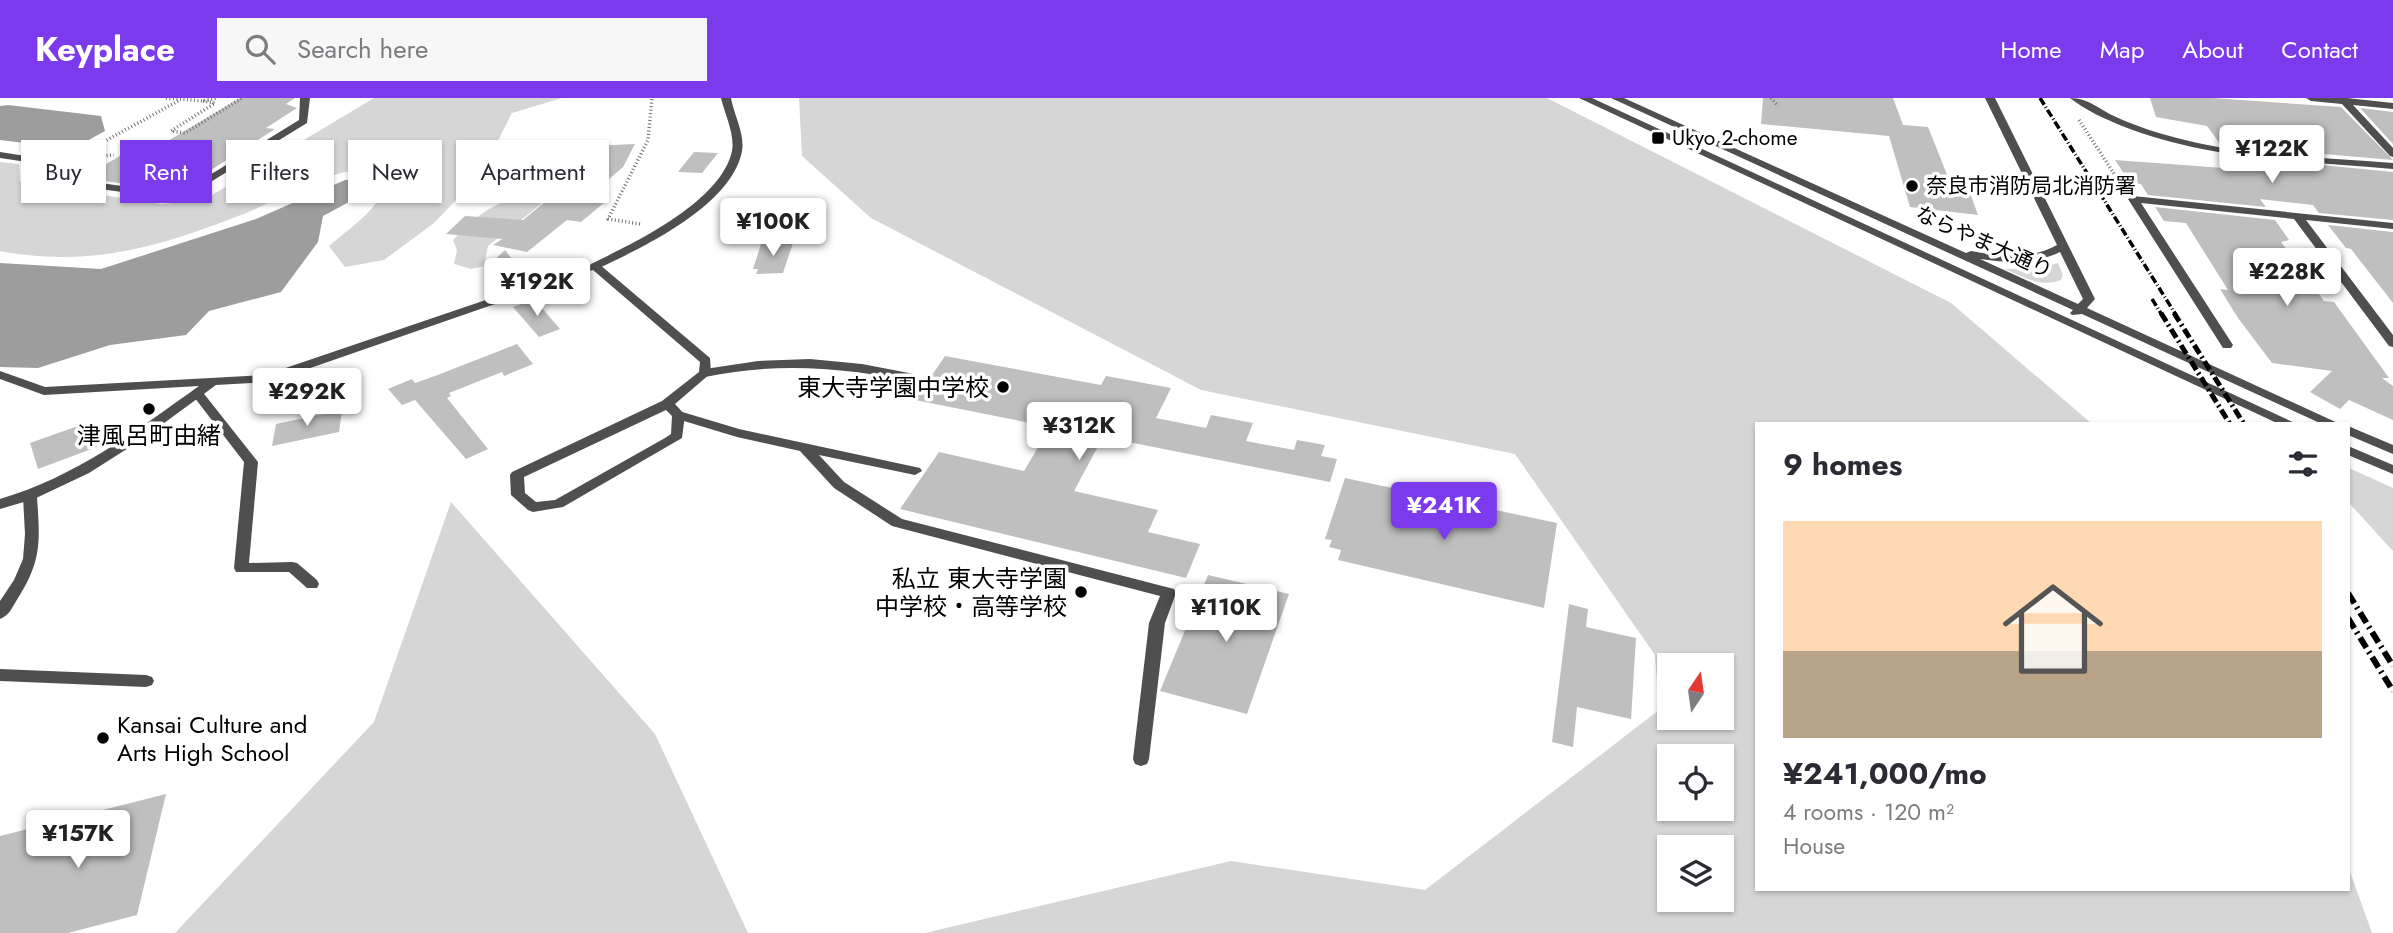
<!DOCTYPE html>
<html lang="en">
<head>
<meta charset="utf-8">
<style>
  :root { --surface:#fff; --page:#f7f7f7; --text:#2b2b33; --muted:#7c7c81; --accent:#7c3aed }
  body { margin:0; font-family:Jost,"Noto Sans JP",sans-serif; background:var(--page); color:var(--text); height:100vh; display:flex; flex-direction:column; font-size:26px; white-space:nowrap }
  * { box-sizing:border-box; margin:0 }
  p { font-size:23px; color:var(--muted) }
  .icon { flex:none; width:38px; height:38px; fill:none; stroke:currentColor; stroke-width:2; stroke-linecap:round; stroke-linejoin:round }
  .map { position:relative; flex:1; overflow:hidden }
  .sheet { position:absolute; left:1755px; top:324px; width:595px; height:469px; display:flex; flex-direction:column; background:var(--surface); border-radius:0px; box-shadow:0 2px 5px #0004 }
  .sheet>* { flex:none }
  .banner { position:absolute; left:21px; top:42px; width:665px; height:63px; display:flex; gap:14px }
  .needle { width:46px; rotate:13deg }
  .tools { position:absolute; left:1657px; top:555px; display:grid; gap:14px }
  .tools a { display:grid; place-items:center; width:77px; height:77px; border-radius:0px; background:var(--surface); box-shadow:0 2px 5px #0004; font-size:35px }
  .price { position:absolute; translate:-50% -60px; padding:0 16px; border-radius:7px; background:#fff; color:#222; font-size:23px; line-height:46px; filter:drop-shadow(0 2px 4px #0008) }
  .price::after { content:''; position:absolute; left:50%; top:42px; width:21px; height:16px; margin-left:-10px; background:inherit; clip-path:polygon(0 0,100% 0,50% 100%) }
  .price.on { background:var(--accent); color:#fff }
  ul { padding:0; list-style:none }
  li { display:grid; align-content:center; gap:14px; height:371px; padding:0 28px }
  li span { display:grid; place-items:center; height:217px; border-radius:0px; color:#555 }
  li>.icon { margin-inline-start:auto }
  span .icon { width:126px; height:126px; fill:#fffc; stroke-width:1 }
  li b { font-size:30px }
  h2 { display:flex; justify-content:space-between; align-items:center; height:84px; padding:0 28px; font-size:30px }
  .chip { padding:0 24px; border-radius:0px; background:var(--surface); box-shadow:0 2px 5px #0004; font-size:24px; line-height:63px }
  .chip.on { background:var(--accent); color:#fff }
  header { display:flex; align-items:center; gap:42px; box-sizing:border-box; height:98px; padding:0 35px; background:var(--accent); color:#fff }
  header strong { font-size:33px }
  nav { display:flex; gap:38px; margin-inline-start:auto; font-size:24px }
  .search { width:490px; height:63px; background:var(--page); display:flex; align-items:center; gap:18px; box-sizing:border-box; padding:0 24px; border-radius:0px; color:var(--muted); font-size:26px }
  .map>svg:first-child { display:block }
  .green { fill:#d6d6d6; fill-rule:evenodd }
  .water { fill:#9d9d9d }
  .building { fill:#bfbfbf }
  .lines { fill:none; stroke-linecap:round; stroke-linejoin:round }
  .path { stroke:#717171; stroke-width:3.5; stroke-dasharray:1 2.5; stroke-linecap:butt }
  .service { fill:#4f4f4f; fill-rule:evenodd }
  .minor { fill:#4f4f4f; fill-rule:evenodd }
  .tertiary { fill:#4f4f4f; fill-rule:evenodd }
  .rail-far2 { stroke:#000; stroke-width:3.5; stroke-dasharray:8 2.5 1 2.5; stroke-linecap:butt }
  .rail-far1 { stroke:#000; stroke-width:5; stroke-dasharray:10 3.5 2 3.5; stroke-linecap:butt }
  .rail { stroke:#000; stroke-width:6; stroke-dasharray:12 4.5 2 4.5; stroke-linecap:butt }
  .poi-dot { fill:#000; stroke:#fff; stroke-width:2.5 }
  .labels { text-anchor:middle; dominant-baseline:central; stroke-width:7; stroke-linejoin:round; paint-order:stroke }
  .far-poi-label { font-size:21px; fill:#000; stroke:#fff; text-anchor:start }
  .far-street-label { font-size:21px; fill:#000; stroke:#fff }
  .poi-label { font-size:24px; fill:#000; stroke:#fff; text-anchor:end }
</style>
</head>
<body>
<header>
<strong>Keyplace</strong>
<div class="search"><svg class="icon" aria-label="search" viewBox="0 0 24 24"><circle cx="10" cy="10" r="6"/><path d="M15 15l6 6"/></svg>Search here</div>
<nav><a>Home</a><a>Map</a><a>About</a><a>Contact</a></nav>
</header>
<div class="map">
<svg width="2393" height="835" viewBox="0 0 2393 835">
  <rect width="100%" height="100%" fill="#fff"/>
  <g class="green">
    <path d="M374 0H562L512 15 481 76 434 125 384 162 345 169 329 148C351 129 387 106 388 76 377 75 362 72 351 73 322 77 270 106 241 117 159 149 88 170 0 153V64L19 66 20 84 161 106 202 103Z"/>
    <path d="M799 0H1547L1951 205 2091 325 1757 326V791H2348L2349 771 2372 835H925L1231 763 1425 792 1659 612 1655 557 1515 356 1201 292 871 120 802 58ZM1670 567H1722V620H1670ZM1722 658V710H1670V658ZM1722 749V802H1670V749Z"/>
    <path d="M532 94 541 106 488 148 484 168 471 171 454 166 457 152 453 142C476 116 498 103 532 94Z"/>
    <path d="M2058 165 2063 177 2061 182C2041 190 2023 179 2005 171L2039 170Z"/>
    <path d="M2349 370 2393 390V453L2349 405Z"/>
    <path d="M451 404 655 636 748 835H175L374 624Z"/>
  </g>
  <g class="water">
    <path d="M8 7 101 18 105 33 72 51 0 42V8Z"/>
    <path d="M371 80 351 103 323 118 318 144 281 194 209 213 186 237 110 247 38 270 0 269V165L101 171 256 121 345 82Z"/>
  </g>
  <g class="building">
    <path d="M240 0H295L286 6 297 10 266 30 275 31 178 93 82 80 137 48 156 50Z"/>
    <path d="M1763 0H1893L1903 27 1928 29 1948 79 1965 81 1978 117 1910 109 1889 38 1761 26Z"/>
    <path d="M2150 0H2212L2341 9 2393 62 2221 47 2207 28 2156 19Z"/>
    <path d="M2360 10 2393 14V46Z"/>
    <path d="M635 46 623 69 586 101 605 104 581 124 567 122 527 154 493 147 502 141 446 136 465 118 523 122 573 81 570 80 587 51 592 48Z"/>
    <path d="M694 54 718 55 702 75 678 74Z"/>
    <path d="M2229 58 2393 74V122L2319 115 2313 107 2260 101 2266 109 2148 97 2141 86 2130 85 2115 62 2237 71Z"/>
    <path d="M2155 109 2275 122 2289 142 2281 144 2324 203 2334 204 2389 280H2382L2393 288V322L2349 302 2340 311 2310 294 2332 273 2272 265 2238 220 2220 191 2228 192 2186 125 2164 123Z"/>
    <path d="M2328 127 2393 134V205L2351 151 2346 150Z"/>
    <path d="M793 145 783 175 756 176 758 171H753L761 146Z"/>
    <path d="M505 152 529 183 506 190 489 167Z"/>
    <path d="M534 201 560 231 539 239 513 209Z"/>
    <path d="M517 246 533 266 504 278 502 274 449 295 451 298 447 300 488 351 466 361 415 302 402 307 388 291 412 281 415 285 435 278Z"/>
    <path d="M945 258 1101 287 1106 278 1171 290 1156 320 1206 330 1211 317 1253 325 1246 343 1294 352 1297 342 1325 347 1321 358 1337 361 1330 384 1103 339 1074 393 1158 412 1148 434 1200 446 1186 480 900 411 939 354 1024 373 1050 329 915 302Z"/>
    <path d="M342 312 339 334 272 348 276 326Z"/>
    <path d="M89 324 97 349 38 371 30 345Z"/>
    <path d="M1345 380 1557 425 1544 510 1338 462 1341 452 1329 449 1332 442 1325 441Z"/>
    <path d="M1208 477 1289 496 1247 616 1160 593Z"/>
    <path d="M1569 506 1588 511 1586 529 1636 540 1631 621 1577 609 1573 649 1552 644Z"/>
    <path d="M166 696 137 817 68 835H0V738Z"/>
  </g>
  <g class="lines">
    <g class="path">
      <path d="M166 0 203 3 217 0"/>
      <path d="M1771 0 1778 8"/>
      <path d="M203 3 215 5 171 33 185 35 242 0"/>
      <path d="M2079 22 2124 91"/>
      <path d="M76 59 180 2"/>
      <path d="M81 66 90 59 114 57"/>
      <path d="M640 126 608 121 648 42 652 0"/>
    </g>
    <g class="service">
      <path d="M300 0H310L307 25 181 102 41 83 37 82V78L54 68 0 60V54L64 64 69 67 68 69 51 78 179 96 299 22Z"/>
      <path d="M810 261 862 266 914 276 920 280 914 284C843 269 776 264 705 279L699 275 705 271 758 263Z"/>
      <path d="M197 291 201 292 258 364 249 465 292 464 297 465 317 482 319 486 317 490H307L289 474H236L234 470 244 364 191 295Z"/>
      <path d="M679 313 739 331 920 370 922 373 915 377 819 357 844 384 902 421 1174 491 1176 495 1165 525 1149 661 1147 666 1141 668 1135 666 1133 661 1149 525 1160 498 892 428 834 390 800 353 737 339 674 320 673 317Z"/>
      <path d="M30 394 37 399C40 443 42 462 18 500 13 508 9 518 0 521V503L14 482 23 461 25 436 23 399Z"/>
      <path d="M0 571 146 577 152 579 154 583 152 587 146 589 0 583Z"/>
    </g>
    <g class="minor">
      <path d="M2306 0H2347L2393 5V11L2353 7 2393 50V59L2390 58 2342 6 2311 3Z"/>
      <path d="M2133 98 2393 125V131L2306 122 2393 237V249L2389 248 2294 121 2141 105 2233 247 2231 250H2223L2128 101Z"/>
      <path d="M595 165 599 166 710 260 711 275 675 306 685 317 682 340 563 409 533 414 528 412 511 397 510 377 512 374 662 303 699 274 700 264 593 172 270 284 216 287 141 342 89 375 34 401 0 411V401C75 379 136 333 199 288L44 297 0 281V273L45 289 265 277ZM666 312 672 318 671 336 665 340 555 402 536 404 525 395 524 379Z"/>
    </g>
    <g class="tertiary">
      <path d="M721 0H731C734 17 745 36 742 53 732 107 644 149 599 170H591V166C634 145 721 104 732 53 735 36 725 17 721 0Z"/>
      <path d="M1579 0H1592L2297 326H2279Z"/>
      <path d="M1611 0H1624L1966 155 1971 153C1999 158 2031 162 2057 147L1985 0H1995L2095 201 2087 210 2340 326H2322L2082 216 2072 217 2070 215 2073 212ZM2060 154 2083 201 2078 206 1980 161C2007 165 2035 166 2060 154Z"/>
      <path d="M2070 0C2088 0 2099 11 2114 18 2137 29 2161 36 2185 42 2252 59 2324 59 2393 65V71C2302 63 2208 62 2122 28 2105 21 2085 12 2070 0Z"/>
      <path d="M2348 328 2393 347V356L2348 337Z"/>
      <path d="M2348 348 2393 367V376L2348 357Z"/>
    </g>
    <g class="rail-far2">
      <path d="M2040 0 2176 217"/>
      <path d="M2152 201 2162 217"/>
    </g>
    <g class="rail-far1">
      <path d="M2161 215 2230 326"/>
      <path d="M2174 215 2244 326"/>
    </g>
    <g class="rail">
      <path d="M2348 495 2393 568"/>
      <path d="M2348 520 2393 593"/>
    </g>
  </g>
  <g class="poi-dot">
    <rect x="1651" y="33" width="14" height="14" rx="3.5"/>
    <circle cx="1912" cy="88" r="7"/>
    <circle cx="1003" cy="289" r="7"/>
    <circle cx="149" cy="311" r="7"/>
    <circle cx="1081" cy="494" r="7"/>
    <circle cx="103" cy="640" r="7"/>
  </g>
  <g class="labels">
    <g class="far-poi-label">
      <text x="1672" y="40">Ukyo 2-chome</text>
      <text x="1926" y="88">奈良市消防局北消防署</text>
    </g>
    <g class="far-street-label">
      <text transform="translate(1984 144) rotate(24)">ならやま大通り</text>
    </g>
    <g class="poi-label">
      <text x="989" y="289">東大寺学園中学校</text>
      <text x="149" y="337" text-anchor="middle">津風呂町由緒</text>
      <text x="1067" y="480">私立 東大寺学園<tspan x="1067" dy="28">中学校・高等学校</tspan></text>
      <text x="117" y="626" text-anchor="start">Kansai Culture and<tspan x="117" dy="28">Arts High School</tspan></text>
    </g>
  </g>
</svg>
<div class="tools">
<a><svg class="needle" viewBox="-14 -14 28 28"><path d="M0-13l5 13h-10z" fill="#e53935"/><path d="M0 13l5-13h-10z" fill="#7c7c81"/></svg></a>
<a><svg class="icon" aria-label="locate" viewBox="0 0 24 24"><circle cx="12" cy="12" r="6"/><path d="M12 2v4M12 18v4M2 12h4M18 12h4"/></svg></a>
<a><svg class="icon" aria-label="layers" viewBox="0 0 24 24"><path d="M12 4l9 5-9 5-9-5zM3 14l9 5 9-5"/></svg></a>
</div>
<b class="price" style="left:2272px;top:87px">¥122K</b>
<b class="price" style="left:773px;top:160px">¥100K</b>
<b class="price" style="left:2287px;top:210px">¥228K</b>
<b class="price" style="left:537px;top:220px">¥192K</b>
<b class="price" style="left:307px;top:330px">¥292K</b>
<b class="price" style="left:1079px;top:364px">¥312K</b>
<b class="price on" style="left:1444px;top:444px">¥241K</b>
<b class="price" style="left:1226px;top:546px">¥110K</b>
<b class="price" style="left:78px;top:772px">¥157K</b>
<div class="banner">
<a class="chip">Buy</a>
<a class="chip on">Rent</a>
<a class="chip">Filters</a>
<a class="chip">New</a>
<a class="chip">Apartment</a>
</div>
<section class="sheet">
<h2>9 homes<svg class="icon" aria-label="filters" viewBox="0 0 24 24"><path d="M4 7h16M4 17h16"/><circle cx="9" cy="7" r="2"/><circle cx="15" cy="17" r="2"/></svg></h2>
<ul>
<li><span style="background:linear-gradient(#ffd9b3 60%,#b9a48a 0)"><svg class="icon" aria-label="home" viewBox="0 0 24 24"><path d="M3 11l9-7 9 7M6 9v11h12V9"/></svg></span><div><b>¥241,000/mo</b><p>4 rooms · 120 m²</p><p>House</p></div></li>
</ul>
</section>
</div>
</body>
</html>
